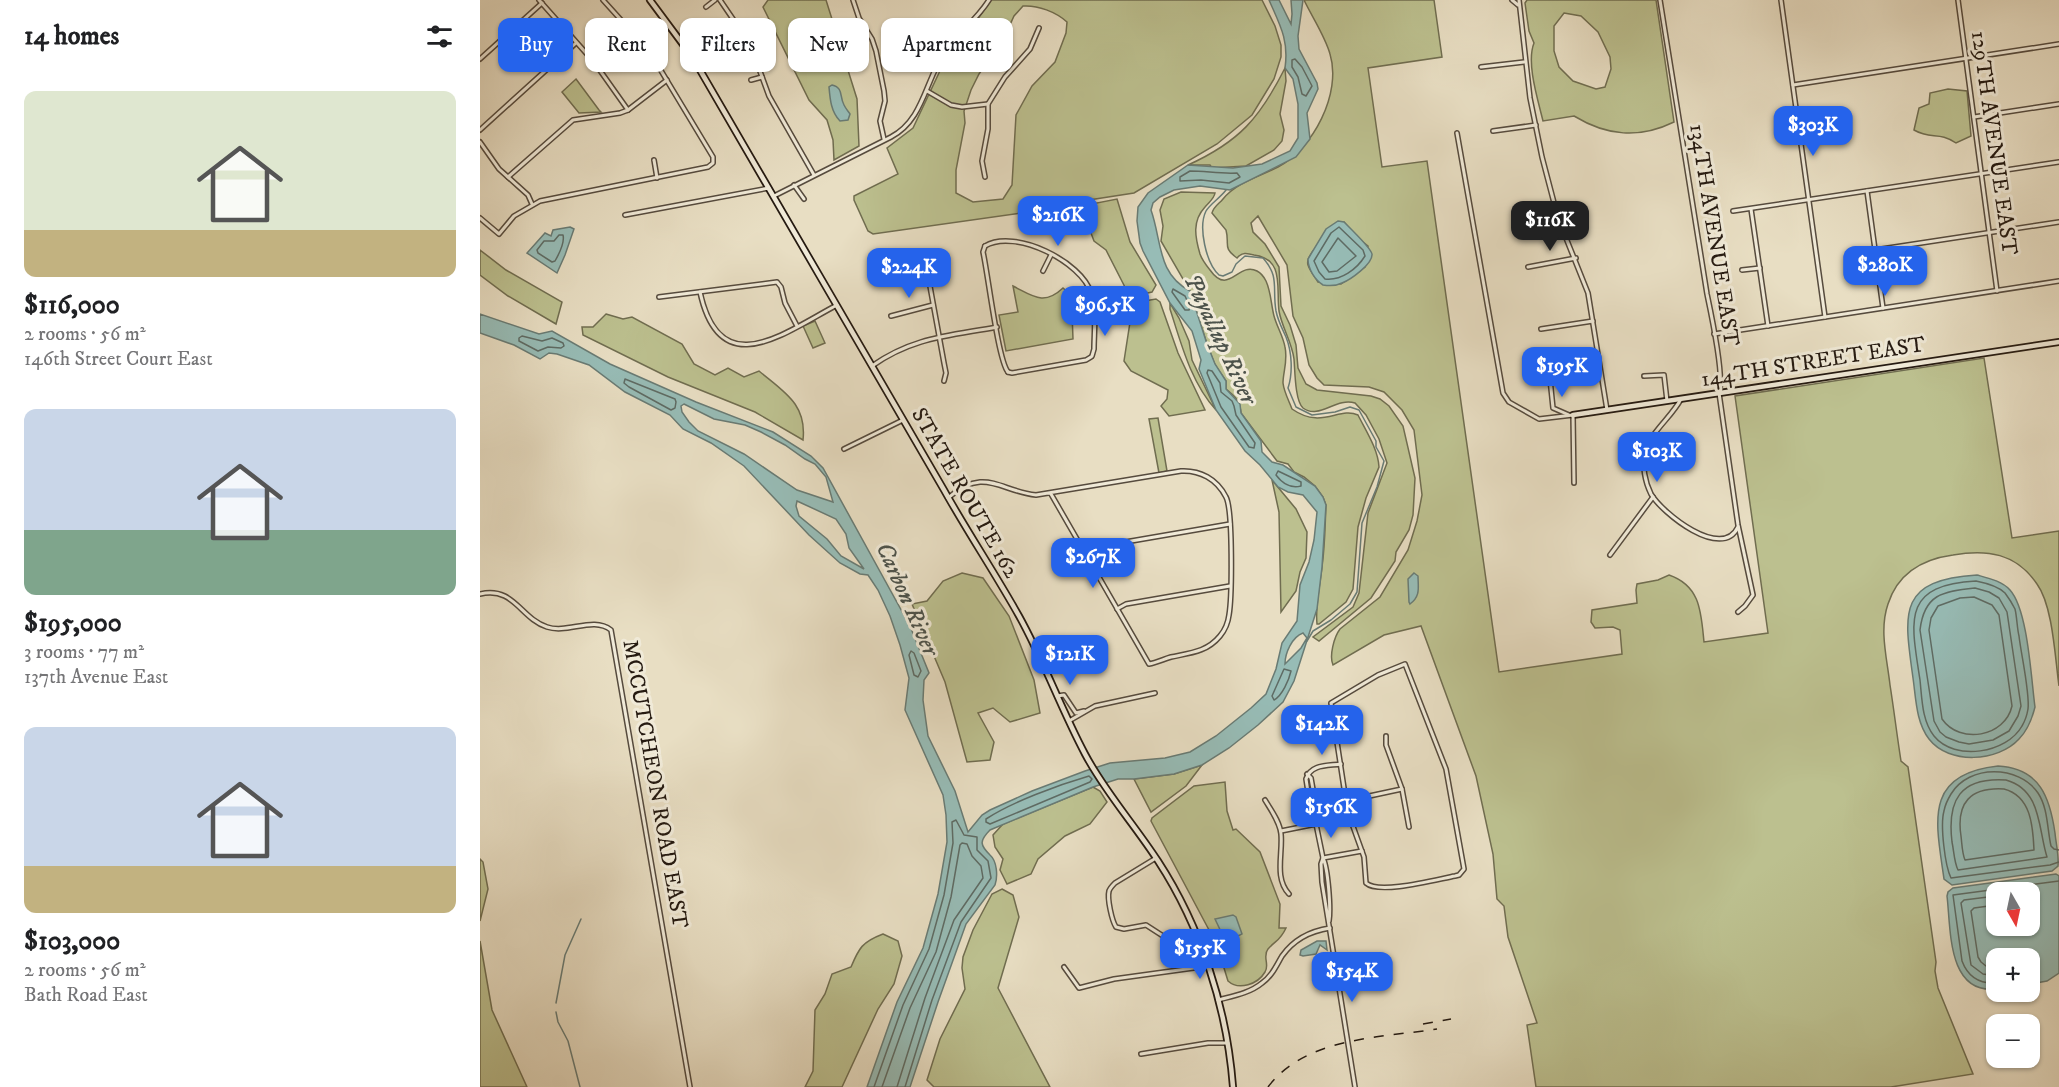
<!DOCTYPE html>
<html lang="en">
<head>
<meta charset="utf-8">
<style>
  :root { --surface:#fff; --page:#f6f6f6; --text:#202124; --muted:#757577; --accent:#2563eb }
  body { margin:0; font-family:"IM FELL DW Pica",serif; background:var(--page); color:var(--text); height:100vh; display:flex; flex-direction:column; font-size:22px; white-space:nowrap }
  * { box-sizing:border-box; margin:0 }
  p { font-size:20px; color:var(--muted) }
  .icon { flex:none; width:33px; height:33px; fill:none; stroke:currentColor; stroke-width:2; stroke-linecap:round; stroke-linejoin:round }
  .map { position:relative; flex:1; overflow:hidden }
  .side { display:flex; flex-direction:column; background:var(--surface); width:480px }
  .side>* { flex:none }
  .top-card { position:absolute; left:18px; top:18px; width:570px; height:54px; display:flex; gap:12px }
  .needle { width:39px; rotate:171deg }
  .fabs { position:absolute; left:1506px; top:882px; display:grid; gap:12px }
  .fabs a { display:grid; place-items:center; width:54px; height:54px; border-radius:12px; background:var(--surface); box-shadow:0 2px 4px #0004; font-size:30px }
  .price { position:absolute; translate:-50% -51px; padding:0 14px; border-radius:12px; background:var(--accent); color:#fff; font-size:20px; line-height:39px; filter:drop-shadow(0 2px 3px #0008) }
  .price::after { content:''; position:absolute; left:50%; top:36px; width:18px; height:14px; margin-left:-9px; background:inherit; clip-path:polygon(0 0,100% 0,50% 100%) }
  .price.active { background:#222; color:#fff }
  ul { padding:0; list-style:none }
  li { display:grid; align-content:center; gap:12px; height:318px; padding:0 24px }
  li span { display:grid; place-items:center; height:186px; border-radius:12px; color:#555 }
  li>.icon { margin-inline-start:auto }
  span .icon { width:108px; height:108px; fill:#fffc; stroke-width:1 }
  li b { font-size:26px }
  h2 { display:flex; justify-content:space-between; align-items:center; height:72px; padding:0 24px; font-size:26px }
  .chip { padding:0 21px; border-radius:12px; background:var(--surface); box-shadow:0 2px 4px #0004; font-size:21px; line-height:54px }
  .chip.active { background:var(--accent); color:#fff }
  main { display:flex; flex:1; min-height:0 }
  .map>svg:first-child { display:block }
  .green { fill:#bcc08f; stroke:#706d50; stroke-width:1.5; fill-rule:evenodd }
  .water { fill:#97bcb6; stroke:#697b74; stroke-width:1.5; fill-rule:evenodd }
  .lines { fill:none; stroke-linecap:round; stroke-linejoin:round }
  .shore { stroke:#5e6b64; stroke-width:1.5 }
  .stream { stroke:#697b74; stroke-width:1.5 }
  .street-casing { stroke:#564b3e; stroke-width:6 }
  .secondary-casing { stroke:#251a11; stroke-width:8 }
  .street { stroke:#f0ead8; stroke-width:3 }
  .secondary { stroke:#f0ead8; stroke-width:4.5 }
  .rail { stroke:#251a11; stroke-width:1.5; stroke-dasharray:10 10; stroke-linecap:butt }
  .labels { text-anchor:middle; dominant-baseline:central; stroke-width:6; stroke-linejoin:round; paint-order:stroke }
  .street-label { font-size:22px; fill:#251a11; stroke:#f0ead8 }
  .water-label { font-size:24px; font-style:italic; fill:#4d534b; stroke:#f0ead8 }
</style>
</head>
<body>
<main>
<section class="side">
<h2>14 homes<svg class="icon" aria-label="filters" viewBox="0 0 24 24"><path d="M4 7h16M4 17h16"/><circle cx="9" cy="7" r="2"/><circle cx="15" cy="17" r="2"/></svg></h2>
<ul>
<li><span style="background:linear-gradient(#dfe7d0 75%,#c2b280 0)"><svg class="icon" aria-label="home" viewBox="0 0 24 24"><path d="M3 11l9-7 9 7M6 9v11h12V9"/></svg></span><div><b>$116,000</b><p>2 rooms · 56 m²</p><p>146th Street Court East</p></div></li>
<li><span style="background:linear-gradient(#c9d6e8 65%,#7fa58c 0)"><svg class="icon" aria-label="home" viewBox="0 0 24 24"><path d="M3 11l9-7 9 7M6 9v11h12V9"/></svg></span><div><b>$195,000</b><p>3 rooms · 77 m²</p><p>137th Avenue East</p></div></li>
<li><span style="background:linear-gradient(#c9d6e8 75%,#c2b280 0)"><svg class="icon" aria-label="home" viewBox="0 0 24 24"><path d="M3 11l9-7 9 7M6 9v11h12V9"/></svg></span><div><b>$103,000</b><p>2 rooms · 56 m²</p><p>Bath Road East</p></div></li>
</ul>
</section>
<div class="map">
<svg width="1579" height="1087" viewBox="0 0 1579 1087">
  <rect width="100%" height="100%" fill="#e8dec3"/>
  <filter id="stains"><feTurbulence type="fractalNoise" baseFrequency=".00333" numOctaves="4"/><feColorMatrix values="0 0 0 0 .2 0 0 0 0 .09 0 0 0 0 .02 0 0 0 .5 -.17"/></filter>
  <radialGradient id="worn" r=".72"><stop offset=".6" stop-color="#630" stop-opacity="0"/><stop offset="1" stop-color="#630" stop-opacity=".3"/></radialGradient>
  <g class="green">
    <path d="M288 0H346L377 99 379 146 354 160 353 140 347 120 329 100 283 7Z"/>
    <path d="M511 0H782L795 26 801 45V57L794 79 772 115 737 144 654 193 570 206 562 210 393 234 388 231 374 200V196L418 174 407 148 433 128 467 56 490 30ZM543 6C558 5 576 12 587 22L586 33 575 62 552 86 536 115 532 185 523 199 493 202 476 193V170L485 123 484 111 491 90 499 74 523 40 534 16Z"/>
    <path d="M824 0H954L962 57 888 68 902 167 947 161 1019 672 1142 654 1140 630 1133 627 1115 628 1111 622 1112 610 1157 603 1156 590 1157 584 1178 580 1189 575C1221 586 1221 613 1224 642L1288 633 1255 396 1504 358 1532 538 1579 531V686C1575 658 1573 606 1557 584 1536 553 1507 549 1473 555 1443 559 1418 573 1408 604 1399 630 1407 658 1410 685 1414 710 1417 736 1421 761L1428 767 1456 962 1455 971 1458 988 1493 1074 1411 1087H1056L1047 1025 1057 1023 1028 937 1024 906 1017 899 1013 854 996 776 941 626 904 635 853 665C849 656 854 637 860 629L900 597 928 550 937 521 942 495 934 430 922 410 904 392 889 387 844 385 837 378 829 365 823 338 813 316 807 265 778 216 771 223 773 232 785 244 799 267 801 306 810 325 816 345 818 368 826 384 837 390 891 396 900 399 909 406 923 426 935 478 933 515 929 530 916 552 915 561 891 598 839 641 833 637 873 607 879 593 888 513 907 463 899 439 886 415 875 403C856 397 839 420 823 408 815 401 815 371 814 359 812 342 802 328 799 311 796 288 805 259 774 255 767 253 762 252 757 258 742 247 750 245 746 230L732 213C734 206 739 204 743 199 757 182 779 177 798 167 833 149 862 93 850 54 845 36 832 17 824 0ZM864 222 878 238 888 246 885 267 861 284 838 282C835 277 830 271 828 265 824 253 855 230 864 222Z"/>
    <path d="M1047 0H1176L1194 122C1159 139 1127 136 1094 116L1063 121C1058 100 1046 63 1054 43L1049 31 1045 3ZM1084 13 1101 16 1118 32 1130 57 1131 69 1125 87 1116 89 1093 81 1079 67 1074 51V26Z"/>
    <path d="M805 68 806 81 800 114 804 130 802 141 794 150 766 166 732 168 730 165H708C759 142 780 118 805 68Z"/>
    <path d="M96 79 119 110 121 112 99 113 82 92Z"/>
    <path d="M1468 89 1487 91 1491 136 1476 143C1459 131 1451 140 1434 130L1439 108 1449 104 1450 93Z"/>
    <path d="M701 192 735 193C734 199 729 202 725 207 712 221 715 237 720 254 722 260 726 265 730 270 749 297 758 261 777 271 781 273 784 277 786 281 791 292 791 304 794 316 797 327 803 336 805 347 808 361 803 372 803 383 804 392 809 401 812 409 842 430 859 406 878 415 886 431 898 449 899 467L886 498 878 527 873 589 866 602 839 624H837C835 605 840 586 842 567 845 546 845 526 846 505L843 497 835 486 824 477 814 472 808 464 797 461 761 413C760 401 755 396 746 389V381L735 365 727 344 710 291 681 241 683 226 680 210 684 199Z"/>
    <path d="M637 199 650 242 676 285 672 292 650 297 626 250 614 241 608 225 592 215 591 208Z"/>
    <path d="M0 250 26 270 82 302 76 324 28 296 0 275Z"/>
    <path d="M533 286C553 296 564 306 583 288L592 296 606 290 610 310 592 312 593 339 526 351 519 315 538 312Z"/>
    <path d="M676 299 680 302 698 353 725 410 689 416 681 406 687 399 688 390 651 371 644 361 653 303Z"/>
    <path d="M690 303 699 318 709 341 712 360 736 410C711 383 701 343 690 309Z"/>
    <path d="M126 314 143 319 152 317 202 344 214 364 235 375 248 368 264 377 279 371C304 392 327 404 323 440L275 412 188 377 103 335 102 327H113Z"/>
    <path d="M335 321 345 343 333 348 323 326Z"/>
    <path d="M678 418 687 471 679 473 669 419Z"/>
    <path d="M792 480 816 509 827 532 826 558 820 572 816 591 801 612 799 512Z"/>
    <path d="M482 573 503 578 529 616 554 680 560 713 530 722 513 708 498 713 514 742 510 760 487 762 465 682 432 604 447 601 463 581Z"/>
    <path d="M722 765 706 786 671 812 654 779 694 774Z"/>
    <path d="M745 782 747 811 753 830 756 829 780 852 800 904 799 928H806C800 941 796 940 788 949 782 956 790 965 785 972 778 984 759 991 748 981L737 945 671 821 672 818 714 786Z"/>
    <path d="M613 787 620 791 627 802 610 824 585 836 558 859 551 874 527 884 520 870 523 859 515 847 513 835 523 824Z"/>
    <path d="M0 859 3 862 8 889 0 921Z"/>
    <path d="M522 889 533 895 539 917 518 988 570 1087H454L447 1080 460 1039 485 989 482 968 483 957 493 930 512 894Z"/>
    <path d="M403 934 418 941 422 956 414 984 398 1009 362 1087H325L333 1071 335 1010 345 994 352 974 371 967C379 948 382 942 403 934Z"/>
    <path d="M0 941 12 1010 47 1087H0Z"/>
  </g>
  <g class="water">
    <path d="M789 0H799L811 24 812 14 811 0H823L818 36 819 49 837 83 838 89 827 113 830 139 816 157 750 190 720 186 694 190 680 197 673 203 671 210C682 241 677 274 710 291L727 344 735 364 746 381V389L760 404 761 413 781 441 782 452 792 462 803 465 835 486 843 497 846 505 842 567 837 609 814 681 803 702 778 725 749 748 722 765 694 774 654 779H638L613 787 510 830C499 841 500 845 510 855 517 861 518 876 515 885L486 924 458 1002 430 1087H387L417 1002 443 948 458 894 467 842 466 815 463 795 425 710 429 678 420 645 410 616 398 590 388 575 380 574 360 563 329 535 264 466 231 443 203 429 190 415 145 392 109 365 77 354 69 353 60 359 34 345 0 333V314L59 334 72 331 130 364 216 402 293 432 331 456 343 468 430 626 449 673 444 680 443 700 448 736 475 791 488 832 502 815 510 810 552 791 605 771 630 763 685 758 710 752 736 736 771 708 786 694 796 669 802 643 817 621 820 585 829 562 834 540 837 512 823 495 808 492 798 487 780 465 765 451 736 410 719 369 721 360 712 331 690 303 663 251 660 243 657 221 658 207 668 193 708 165 753 168 782 164 810 151 818 138V104L813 79 805 68C809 40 800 25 789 0ZM204 404 234 419 265 425 281 432 305 445 325 459 335 464 346 477 353 502 317 490 264 454 218 431 209 422 202 412 201 406ZM317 501 356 519 366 534 369 548 384 569 361 556 347 539 319 516 316 506ZM823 633 827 638 821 648 805 664C805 653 812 637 823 633Z"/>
    <path d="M352 85C364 88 359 96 364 105 366 109 368 111 370 114L368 120 360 121C351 112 350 99 349 87Z"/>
    <path d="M858 221 864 222C870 228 891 248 892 254 893 264 870 280 862 283 856 286 849 286 843 285 835 280 828 269 828 259L846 229Z"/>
    <path d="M90 227 94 229 85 255 77 273 47 253 65 233 71 236 73 230Z"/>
    <path d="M934 573 938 576C938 587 941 596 930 604L929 602 928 579Z"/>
    <path d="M1497 575C1508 578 1522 581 1530 590 1548 610 1551 678 1555 707 1552 719 1548 730 1539 739 1518 762 1469 765 1449 739 1436 722 1436 699 1433 678 1424 613 1417 580 1497 575Z"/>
    <path d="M1518 766C1560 768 1570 798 1575 833 1576 844 1579 855 1578 866L1572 871 1472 885 1464 879C1456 822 1443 774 1518 766Z"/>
    <path d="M1576 874 1579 876V973L1567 981 1550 984V958H1516V989C1467 994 1471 929 1467 896L1468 892 1473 888ZM1516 892H1550V926H1516Z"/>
    <path d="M753 915 756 917 762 934 758 936 744 938 735 919Z"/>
    <path d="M837 941H846L847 950 840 945 836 954 823 956 820 955 821 950Z"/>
  </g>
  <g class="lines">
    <g class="shore">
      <path d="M815 59 822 67 832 86 826 96 822 94 818 77 812 67V60Z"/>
      <path d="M710 171C726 171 740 174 757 173L760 177 749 183 721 180 700 181V177Z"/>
      <path d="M859 227 883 250 885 256C877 269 861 281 845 279L839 272 834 261 851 233Z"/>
      <path d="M79 235H83C85 243 79 254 75 261L72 262 58 253 57 250 64 241H74Z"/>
      <path d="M858 238 876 256 857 271 849 272 842 262Z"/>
      <path d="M693 289 705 296 710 307 709 310H705L692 292Z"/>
      <path d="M42 336 62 341 72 338 83 343 84 346 81 348 68 347 58 351 39 341V338Z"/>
      <path d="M728 370 732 371 740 383 741 392 752 401 754 406 756 415 775 443 774 448 769 447 741 407 727 373Z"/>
      <path d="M145 379 195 399 196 402 195 408 191 410 149 387 144 383Z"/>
      <path d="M798 471 821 482V486C811 489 802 483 796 475Z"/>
      <path d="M1496 581C1506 583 1518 586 1525 593 1528 597 1533 605 1535 609 1537 617 1537 628 1539 636 1541 654 1550 693 1548 709 1547 715 1545 721 1542 726 1527 753 1475 762 1454 736 1442 721 1442 699 1440 680 1431 621 1421 585 1496 581Z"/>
      <path d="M1495 588 1509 592 1519 598 1527 612 1541 706 1538 716 1529 731 1513 740 1489 744 1479 742 1466 737 1460 732 1454 721 1440 630C1444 595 1462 591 1495 588Z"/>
      <path d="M1494 597 1512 605 1519 615 1532 706C1525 737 1480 745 1462 719L1449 630 1451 618 1458 606 1480 598Z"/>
      <path d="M431 651 434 653 441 671 438 677 434 675 429 655Z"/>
      <path d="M804 669 811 671C809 680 802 696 794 700L792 696Z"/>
      <path d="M609 776 612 779 610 782 510 824 506 822V819C532 802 578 785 609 776Z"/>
      <path d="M1526 780C1562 790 1558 829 1567 857L1478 870C1474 862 1474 851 1472 842 1467 800 1480 777 1526 780Z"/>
      <path d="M1524 789C1551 796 1553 826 1554 850L1485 860C1482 853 1482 844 1481 836 1476 803 1490 787 1524 789Z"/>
      <path d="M1579 850 1574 849 1571 846C1567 828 1568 808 1558 793 1539 765 1489 764 1471 794 1468 799 1465 805 1464 811 1460 825 1465 866 1471 878L1570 865 1579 862"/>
      <path d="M1516 896 1484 900 1481 903 1491 965 1503 974 1516 976"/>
      <path d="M1516 905 1494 908 1491 911 1498 957 1501 962 1506 966 1516 967"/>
      <path d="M1516 983C1499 984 1488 977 1482 961L1473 895 1579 881"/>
      <path d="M394 1087 423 1005 449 949 464 895 473 843 472 822 476 820 484 835 497 837V850L508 861 511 878 481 922 452 1000 425 1087"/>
      <path d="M402 1087 430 1008 456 952 471 897 480 845 482 843 487 844 492 856 501 866 503 878 474 920 445 998 417 1087"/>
    </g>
    <g class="stream">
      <path d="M746 190C740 198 730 204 726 211 718 227 726 263 739 275L743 276 752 272 756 264 765 256 783 258C800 277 792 288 796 311 798 321 802 328 806 337 812 352 813 373 808 388L816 407 832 415 855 412 870 407 879 410 896 441V447L904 461 897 487 882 523 877 592 870 604 851 620 833 631 827 641"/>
      <path d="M76 1003 85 955 101 919"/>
      <path d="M76 1012 78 1022 88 1041 100 1087"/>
    </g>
    <g class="street-casing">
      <g id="street">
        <path d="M59 0 114 62 148 110"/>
        <path d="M240 0 270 44 289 96 334 175"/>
        <path d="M373 0 379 18 392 39 396 51 404 91 405 101 400 121 404 139"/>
        <path d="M1032 0 1038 5"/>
        <path d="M1039 0 1050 98 1062 157 1078 218 1108 293 1127 410"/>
        <path d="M1180 0C1195 98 1211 196 1227 294 1231 313 1245 378 1239 393L1258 525 1273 595 1265 606 1258 612"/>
        <path d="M1301 0 1345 317"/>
        <path d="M1478 0 1517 291"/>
        <path d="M226 7 235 0"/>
        <path d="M249 41 263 33"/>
        <path d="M0 59 62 3"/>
        <path d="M1001 67 1044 62"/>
        <path d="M271 80 282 77"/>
        <path d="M1313 85 1579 44"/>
        <path d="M447 91 471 105 482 107 508 104"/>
        <path d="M1494 117 1579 104"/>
        <path d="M0 130 96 43"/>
        <path d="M1013 131 1056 125"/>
        <path d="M977 133 1023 393 1029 402 1059 419 1093 415 1094 483"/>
        <path d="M0 142 19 169 48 195 52 204"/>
        <path d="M174 160 177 178"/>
        <path d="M28 177 93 120 140 113 148 110 187 80"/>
        <path d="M505 177 502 161 508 129V104L525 77 550 49 559 28"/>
        <path d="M314 185 324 199"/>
        <path d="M1387 191 1403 308"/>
        <path d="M294 196 411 137C445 119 445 78 467 49 480 32 498 18 509 0"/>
        <path d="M1271 209 1288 326"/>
        <path d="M1253 211 1579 162"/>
        <path d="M145 215 289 188"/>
        <path d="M0 218 19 234 34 216 60 201 228 167 233 163V157L177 64 160 41 123 0"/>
        <path d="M505 246C535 228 602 262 611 293 617 310 614 332 614 349L612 356"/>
        <path d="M505 246 503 252C508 274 518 360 528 372"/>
        <path d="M1395 250 1579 222"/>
        <path d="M418 260C425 254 439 251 445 259L464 363 466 373 464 381"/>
        <path d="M1048 267 1096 258"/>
        <path d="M1262 270 1280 268"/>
        <path d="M563 271 571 255"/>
        <path d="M220 292C240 384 304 333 357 305"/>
        <path d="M179 297 297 282 301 287 305 303 317 326"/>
        <path d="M411 316 453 305"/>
        <path d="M1061 329 1113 321"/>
        <path d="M1234 334 1579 281"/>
        <path d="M392 366C433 337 469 336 517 327"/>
        <path d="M528 372 532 373 606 360 611 357"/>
        <path d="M1164 376 1184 375 1187 401"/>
        <path d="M1070 379 1073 408 1089 415"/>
        <path d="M1201 399C1191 418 1170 432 1165 453 1162 466 1165 482 1171 494 1182 513 1242 561 1258 527"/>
        <path d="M364 449 423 420"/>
        <path d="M468 498C505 466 519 491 556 495L701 471C720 470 737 479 746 497 753 510 752 597 749 615 748 623 745 630 740 636 727 652 710 653 691 657 684 659 676 663 669 664L571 494"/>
        <path d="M605 554 615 548 628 545 750 524"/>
        <path d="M1130 555 1173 497"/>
        <path d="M0 594C34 586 40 618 67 627 88 634 113 616 131 630L210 1087"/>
        <path d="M637 609 646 604 750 586"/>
        <path d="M925 664 966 769 984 869 979 875 975 876C958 879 899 895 886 883L884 857 870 818 866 801 851 703 898 675Z"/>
        <path d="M577 696 584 695 596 713 604 711"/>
        <path d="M589 721 615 706 675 693"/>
        <path d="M906 736V745L922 789 929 827"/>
        <path d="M861 764C847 766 831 764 826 779L832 818 836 824 843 858 882 851"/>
        <path d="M827 774 831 778 838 818 836 824"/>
        <path d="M785 800C791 810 800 822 801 834 803 854 794 878 809 894"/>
        <path d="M866 801 922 789"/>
        <path d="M801 831 836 824"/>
        <path d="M676 858 635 883C633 885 630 888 629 891 627 899 632 921 636 927L644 929 666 925 683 936"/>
        <path d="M849 921C851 908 848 868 843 858L841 864 842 882 875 1087"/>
        <path d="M584 967 599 988 634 979 728 966"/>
        <path d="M738 1000C753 996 770 993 782 983 792 976 796 966 802 956 814 939 830 931 850 928"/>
        <path d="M661 1054 728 1043H748"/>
      </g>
    </g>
    <g class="secondary-casing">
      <g id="secondary">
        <path d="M170 0 213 58C297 202 380 346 464 490 488 533 515 573 539 616 564 661 581 709 605 754 625 792 654 824 678 861 721 927 747 1008 753 1087"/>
        <path d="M1093 415 1579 342"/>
      </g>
    </g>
    <use href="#street" class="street"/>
    <use href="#secondary" class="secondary"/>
    <g class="rail">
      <path d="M943 1024 971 1019"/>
      <path d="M788 1087C826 1037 899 1038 957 1029"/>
    </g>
  </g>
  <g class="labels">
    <g class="street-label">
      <text transform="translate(1514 143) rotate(82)">129TH AVENUE EAST</text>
      <text transform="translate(1234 235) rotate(81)">134TH AVENUE EAST</text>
      <text transform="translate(1333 362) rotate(-9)">144TH STREET EAST</text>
      <text transform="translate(485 493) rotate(60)">STATE ROUTE 162</text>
      <text transform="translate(175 784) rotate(80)">MCCUTCHEON ROAD EAST</text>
    </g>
    <g class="water-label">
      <text transform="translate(740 339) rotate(65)">Puyallup River</text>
      <text transform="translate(427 599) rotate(66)">Carbon River</text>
    </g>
  </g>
  <rect width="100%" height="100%" filter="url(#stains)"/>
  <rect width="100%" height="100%" fill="url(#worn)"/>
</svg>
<div class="fabs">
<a><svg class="needle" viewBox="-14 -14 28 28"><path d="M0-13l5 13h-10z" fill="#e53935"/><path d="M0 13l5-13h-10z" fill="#757577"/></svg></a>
<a>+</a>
<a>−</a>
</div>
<b class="price" style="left:1333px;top:157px">$303K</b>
<b class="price" style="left:578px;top:247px">$216K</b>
<b class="price active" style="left:1070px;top:252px">$116K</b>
<b class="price" style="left:1405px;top:297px">$280K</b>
<b class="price" style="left:429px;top:299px">$224K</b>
<b class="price" style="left:625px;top:337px">$96.5K</b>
<b class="price" style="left:1082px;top:398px">$195K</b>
<b class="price" style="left:1177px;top:483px">$103K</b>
<b class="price" style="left:613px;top:589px">$267K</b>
<b class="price" style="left:590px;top:686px">$121K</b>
<b class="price" style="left:842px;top:756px">$142K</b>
<b class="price" style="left:851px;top:839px">$156K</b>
<b class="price" style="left:720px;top:980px">$155K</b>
<b class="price" style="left:872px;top:1003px">$154K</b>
<div class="top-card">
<a class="chip active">Buy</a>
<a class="chip">Rent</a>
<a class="chip">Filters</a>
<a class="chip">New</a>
<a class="chip">Apartment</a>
</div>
</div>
</main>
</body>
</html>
